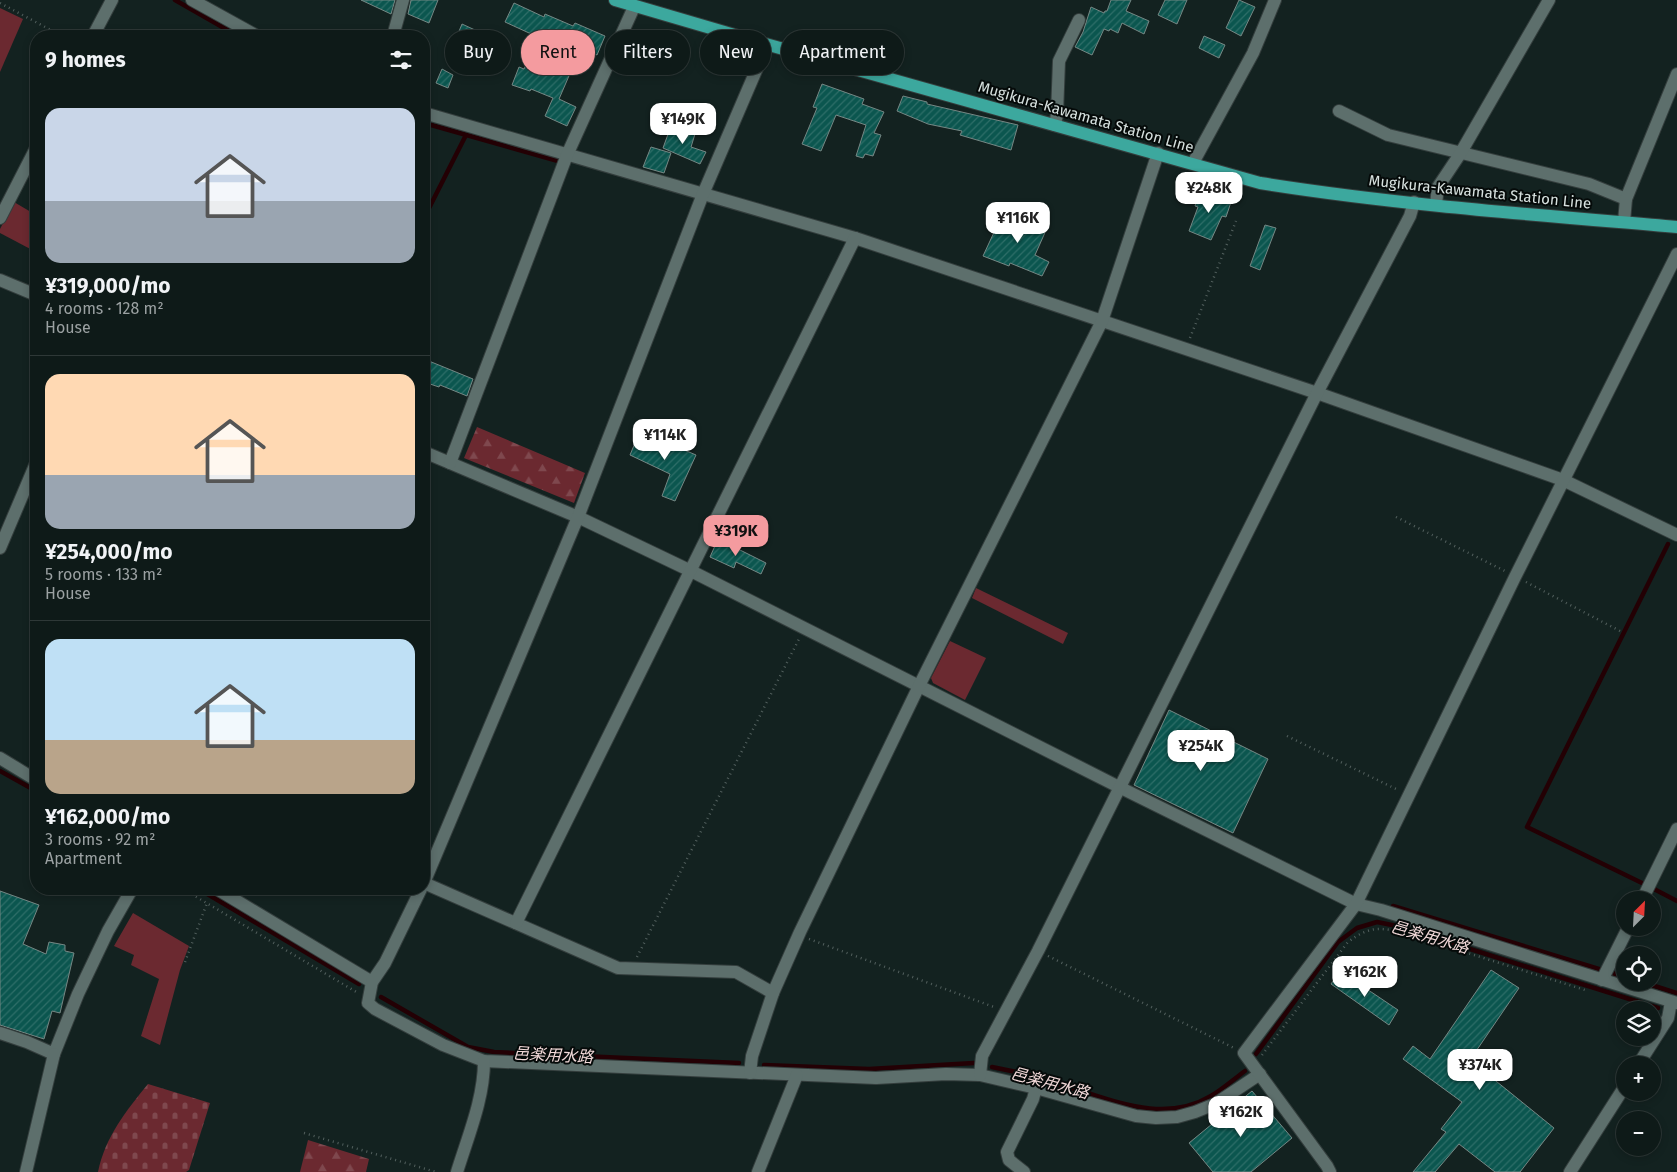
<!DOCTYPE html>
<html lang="en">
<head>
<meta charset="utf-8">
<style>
  :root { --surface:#0e1a18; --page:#172321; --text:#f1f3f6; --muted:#9ba1a2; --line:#2e3837; --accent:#f49b9f }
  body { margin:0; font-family:"Fira Sans","Noto Sans JP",sans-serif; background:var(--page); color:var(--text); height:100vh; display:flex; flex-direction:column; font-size:19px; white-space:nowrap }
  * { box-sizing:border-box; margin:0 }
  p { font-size:16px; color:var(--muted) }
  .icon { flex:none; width:28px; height:28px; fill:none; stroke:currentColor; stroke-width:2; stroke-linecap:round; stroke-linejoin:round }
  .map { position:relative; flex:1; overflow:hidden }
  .details { position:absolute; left:30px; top:30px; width:400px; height:865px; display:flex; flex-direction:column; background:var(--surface); border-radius:20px; box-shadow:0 2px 8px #0003,0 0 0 1px var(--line) }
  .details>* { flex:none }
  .top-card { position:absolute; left:445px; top:30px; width:475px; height:45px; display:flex; gap:10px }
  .needle { width:32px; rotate:24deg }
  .fabs { position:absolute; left:1616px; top:891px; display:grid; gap:10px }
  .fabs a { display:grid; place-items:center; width:45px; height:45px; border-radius:50%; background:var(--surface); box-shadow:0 2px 8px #0003,0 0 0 1px var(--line); font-size:25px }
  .price { position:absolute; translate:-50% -42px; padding:0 11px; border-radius:10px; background:#fff; color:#222; font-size:16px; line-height:32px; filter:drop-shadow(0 1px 2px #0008) }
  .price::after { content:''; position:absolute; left:50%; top:30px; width:15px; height:11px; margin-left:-8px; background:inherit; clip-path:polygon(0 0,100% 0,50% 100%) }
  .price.current { background:var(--accent); color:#111 }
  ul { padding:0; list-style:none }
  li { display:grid; align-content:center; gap:10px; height:265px; padding:0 15px }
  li+li { border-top:1px solid var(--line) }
  li span { display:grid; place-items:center; height:155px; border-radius:15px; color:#555 }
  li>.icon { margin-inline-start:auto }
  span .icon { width:90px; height:90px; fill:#fffc; stroke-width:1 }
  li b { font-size:21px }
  h2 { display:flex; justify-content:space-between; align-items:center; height:60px; padding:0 15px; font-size:21px }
  .pill { padding:0 18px; border-radius:22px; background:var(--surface); box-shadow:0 2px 8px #0003,0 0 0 1px var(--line); font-size:18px; line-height:45px }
  .pill.current { background:var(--accent); color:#111 }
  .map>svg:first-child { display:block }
  .green { fill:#6b2930 }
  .forest { fill:url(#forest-firs) }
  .cemetery { fill:url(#cemetery-stones) }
  .water { fill:url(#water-ripples) }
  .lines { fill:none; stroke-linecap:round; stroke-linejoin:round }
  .stream { stroke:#230004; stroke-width:4.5 }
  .building { fill:url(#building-hatch); stroke:#758784 }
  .minor-casing { stroke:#343e3d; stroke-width:14 }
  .major-casing { stroke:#343e3d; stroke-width:14 }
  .path { stroke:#53605e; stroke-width:2.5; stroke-dasharray:1 4; stroke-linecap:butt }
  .minor { stroke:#5d6f6c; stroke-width:12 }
  .major { stroke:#3ca89e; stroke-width:12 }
  .labels { text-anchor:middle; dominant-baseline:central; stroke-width:4; stroke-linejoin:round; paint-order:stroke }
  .street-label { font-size:15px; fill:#d7e1df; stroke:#050a09 }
  .water-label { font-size:16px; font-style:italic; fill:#f2d9d9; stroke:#050a09 }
</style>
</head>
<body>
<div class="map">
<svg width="1677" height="1172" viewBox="0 0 1677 1172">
  <defs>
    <pattern id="forest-firs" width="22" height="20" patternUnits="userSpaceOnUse" patternTransform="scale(1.25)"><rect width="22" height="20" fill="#6b2930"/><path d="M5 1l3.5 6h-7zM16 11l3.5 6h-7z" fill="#7f484e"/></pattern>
    <pattern id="cemetery-stones" width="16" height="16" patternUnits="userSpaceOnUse" patternTransform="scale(1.25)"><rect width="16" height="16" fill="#6b2930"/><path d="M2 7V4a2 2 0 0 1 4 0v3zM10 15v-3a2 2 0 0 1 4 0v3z" fill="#7f484e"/></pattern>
    <pattern id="water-ripples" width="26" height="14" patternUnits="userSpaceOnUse" patternTransform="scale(1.25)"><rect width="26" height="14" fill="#230004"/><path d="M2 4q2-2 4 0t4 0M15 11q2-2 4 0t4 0" fill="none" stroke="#422528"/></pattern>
    <pattern id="building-hatch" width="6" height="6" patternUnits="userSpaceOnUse" patternTransform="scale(1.25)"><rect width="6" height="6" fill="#0b564f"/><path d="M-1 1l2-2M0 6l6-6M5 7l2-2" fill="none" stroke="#2e6e68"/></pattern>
  </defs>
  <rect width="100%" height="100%" fill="#132220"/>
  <g class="green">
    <path d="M0 8 23 19 0 72Z"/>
    <path d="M14 202 36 215V252L0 233V229Z"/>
    <path d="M976 588 1068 633 1063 644 972 598Z"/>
    <path d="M950 641 986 658 965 700 933 683 931 678Z"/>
    <path d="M133 913 189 946 180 970 160 1045 141 1036 159 979 131 965 134 955 114 946Z"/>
  </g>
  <g class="forest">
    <path d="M477 427 585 473 574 503 464 458Z"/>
    <path d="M308 1140 369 1159 366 1172H300Z"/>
  </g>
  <path class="cemetery" d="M148 1084 210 1103 189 1170 186 1172H98C105 1137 126 1111 148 1084Z"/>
  <path class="water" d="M1043 1077 1092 1092 1091 1097 1042 1083Z"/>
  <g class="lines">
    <g class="stream">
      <path d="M175 0 238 36"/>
      <path d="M424 123 558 161"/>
      <path d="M424 218 466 135"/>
      <path d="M0 771 36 791"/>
      <path d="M1642 883 1527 827 1668 544"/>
      <path d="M199 889 359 984"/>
      <path d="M1654 889 1677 901"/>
      <path d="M1393 906 1625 977"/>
      <path d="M1642 982 1677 993"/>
      <path d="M381 997 468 1047 494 1052 739 1063"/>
      <path d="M1256 1054 1338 942 1357 928 1377 922 1397 926 1658 1008"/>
      <path d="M764 1065 869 1069 974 1063"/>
      <path d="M992 1067 1026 1074 1047 1081"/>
      <path d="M1088 1093C1128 1106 1171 1120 1211 1096 1223 1089 1234 1079 1245 1071"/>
    </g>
  </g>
  <g class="building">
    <path d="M361 0H395L391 14Z"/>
    <path d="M411 0H438L429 23 408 14Z"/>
    <path d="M1111 0H1131L1126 11 1149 21 1144 34 1122 23 1118 33 1110 29 1109 31 1104 29 1092 55 1075 47 1083 32 1091 7 1104 13 1105 11H1107Z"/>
    <path d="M1165 0H1187L1177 24 1158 15Z"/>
    <path d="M1239 0 1255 7 1241 36 1226 28Z"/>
    <path d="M514 3 544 17 545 14 573 26 575 23 605 36 597 55 581 48 559 99 576 107 567 126 545 116 553 98 531 89 530 91 512 85 519 67 524 69 540 38 505 22Z"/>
    <path d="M462 24 475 30 466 52 453 46Z"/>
    <path d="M1204 36 1225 45 1219 58 1199 48Z"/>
    <path d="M442 69 453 75 448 88 436 83Z"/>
    <path d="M822 84 864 99 862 104 884 112 874 133 881 135 873 156 865 154 863 158 856 156 866 125 836 115 821 151 802 144 817 108 813 107Z"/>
    <path d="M903 96 927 102V104L1018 125 1011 150 960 135 962 131 928 124 897 111Z"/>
    <path d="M671 126 695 134 691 147 706 152 700 164 663 148Z"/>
    <path d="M651 147 671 153 664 173 643 167Z"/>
    <path d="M1201 190 1231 202 1226 217 1222 216 1211 240 1189 231 1198 207 1195 206Z"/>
    <path d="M1003 213 1016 219 1018 216 1047 228 1035 255 1049 262 1042 276 1010 263 1009 266 983 256Z"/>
    <path d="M1265 225 1276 228 1260 270 1250 266Z"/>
    <path d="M424 359 473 379 467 396 440 385 439 387 424 382Z"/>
    <path d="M640 431 696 455 675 501 662 496 670 474 630 455Z"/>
    <path d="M718 539 766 563 761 574 736 562 734 568 710 557Z"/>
    <path d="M1169 710 1268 759 1233 833 1134 785Z"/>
    <path d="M0 891 39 905 23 944 46 954 49 942 65 945V951L74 953 60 1013 52 1011 44 1039 0 1025Z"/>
    <path d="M1491 970 1519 988 1470 1060 1554 1128 1520 1172H1495L1459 1144 1435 1172H1413L1446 1132 1441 1129 1462 1102 1403 1059 1413 1046 1430 1059Z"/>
    <path d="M1340 971 1398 1010 1389 1025 1331 984Z"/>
    <path d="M1252 1091 1292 1138 1251 1172H1213L1189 1143Z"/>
  </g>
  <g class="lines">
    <g class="minor-casing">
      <g id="minor">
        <path d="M192 0 257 36"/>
        <path d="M93 36 112 0"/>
        <path d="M393 36 403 0"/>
        <path d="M1339 111 1388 135 1589 184 1626 199"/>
        <path d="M424 113 855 238 1317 393 1563 480 1677 535"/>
        <path d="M1055 125 1057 114 1059 61 1079 20"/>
        <path d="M1193 163 1253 53 1275 0"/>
        <path d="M1436 204 1438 187 1460 154 1549 0"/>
        <path d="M0 218 36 148"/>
        <path d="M1624 222 1626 199 1677 74"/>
        <path d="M0 280 36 295"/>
        <path d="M424 452 578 517 691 571 1119 787 1356 904 1381 910 1677 1003"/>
        <path d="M450 463 567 155 634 7"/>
        <path d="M0 548 36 463"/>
        <path d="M0 758 36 780"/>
        <path d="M424 883 578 517 703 194 767 45"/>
        <path d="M424 883 618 968 736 972 773 993"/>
        <path d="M217 889 372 982"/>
        <path d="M421 889 385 963 372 982 368 1003 375 1009 443 1045 484 1061 876 1078 946 1074 980 1075 1036 1088 1136 1116 1156 1118 1177 1117 1195 1112 1215 1104 1260 1074"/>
        <path d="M1642 900 1677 829"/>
        <path d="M516 923 855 238"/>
        <path d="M1602 980 1628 928"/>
        <path d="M0 1033 27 1042 54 1054 78 994 108 931 132 889"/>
        <path d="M1638 1065 1668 1018 1671 1002"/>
        <path d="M750 1073 752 1056 773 993 800 932 919 686 1102 321 1158 153"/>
        <path d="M980 1075 982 1056 1038 951 1317 393 1410 216 1414 202"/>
        <path d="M26 1172 54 1054"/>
        <path d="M457 1172C468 1136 484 1099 484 1061"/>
        <path d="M758 1172 797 1075"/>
        <path d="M1024 1172 1009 1160 1007 1152 1033 1099 1036 1088"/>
        <path d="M1330 1172 1327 1166 1244 1053 1356 904 1515 577 1677 254"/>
        <path d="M1570 1172 1625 1086"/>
      </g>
    </g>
    <g class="major-casing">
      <path id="major" d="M615 0 755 41 1260 183C1398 205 1538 215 1677 227"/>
    </g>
    <g class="path">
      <path d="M0 3 62 36"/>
      <path d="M1190 338 1236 221"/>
      <path d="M1396 517 1505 571"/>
      <path d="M1526 582 1620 631"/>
      <path d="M1287 736 1398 790"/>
      <path d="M183 889 358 993"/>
      <path d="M809 939 994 1007"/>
      <path d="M1048 956 1234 1048"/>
      <path d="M637 957 799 639"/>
      <path d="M185 962 207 903"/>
      <path d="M1262 1055 1348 942C1368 927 1378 927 1401 932L1585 990"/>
      <path d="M304 1133 436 1172"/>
    </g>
    <use href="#minor" class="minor"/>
    <use href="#major" class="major"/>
  </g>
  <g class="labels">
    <g class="street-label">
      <text transform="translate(1086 117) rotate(16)">Mugikura-Kawamata Station Line</text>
      <text transform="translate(1480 192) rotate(6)">Mugikura-Kawamata Station Line</text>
    </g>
    <g class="water-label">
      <text transform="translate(1430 937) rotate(16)">邑楽用水路</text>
      <text transform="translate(553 1055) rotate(3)">邑楽用水路</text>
      <text transform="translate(1050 1083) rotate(15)">邑楽用水路</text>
    </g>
  </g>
</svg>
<div class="fabs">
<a><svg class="needle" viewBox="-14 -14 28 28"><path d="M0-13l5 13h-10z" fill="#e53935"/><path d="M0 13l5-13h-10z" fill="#9ba1a2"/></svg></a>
<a><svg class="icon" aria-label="locate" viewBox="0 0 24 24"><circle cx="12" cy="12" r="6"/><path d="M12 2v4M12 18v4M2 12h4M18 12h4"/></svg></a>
<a><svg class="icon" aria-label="layers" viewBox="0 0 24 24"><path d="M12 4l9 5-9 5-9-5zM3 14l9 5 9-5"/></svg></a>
<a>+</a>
<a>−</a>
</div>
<b class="price" style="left:683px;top:145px">¥149K</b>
<b class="price" style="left:1209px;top:214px">¥248K</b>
<b class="price" style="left:1018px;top:244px">¥116K</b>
<b class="price" style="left:665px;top:461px">¥114K</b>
<b class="price current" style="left:736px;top:557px">¥319K</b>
<b class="price" style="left:1201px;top:772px">¥254K</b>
<b class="price" style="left:1365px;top:998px">¥162K</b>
<b class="price" style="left:1480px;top:1091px">¥374K</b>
<b class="price" style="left:1241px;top:1138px">¥162K</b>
<div class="top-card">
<a class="pill">Buy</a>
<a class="pill current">Rent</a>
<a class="pill">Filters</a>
<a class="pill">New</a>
<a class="pill">Apartment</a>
</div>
<section class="details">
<h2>9 homes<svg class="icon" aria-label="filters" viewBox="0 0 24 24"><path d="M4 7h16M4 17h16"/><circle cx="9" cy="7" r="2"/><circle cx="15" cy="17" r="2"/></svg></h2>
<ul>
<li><span style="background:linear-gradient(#c9d6e8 60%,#9aa5b1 0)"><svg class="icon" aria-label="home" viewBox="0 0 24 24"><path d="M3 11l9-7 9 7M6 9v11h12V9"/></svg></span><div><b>¥319,000/mo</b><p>4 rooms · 128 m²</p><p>House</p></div></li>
<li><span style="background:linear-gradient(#ffd9b3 65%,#9aa5b1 0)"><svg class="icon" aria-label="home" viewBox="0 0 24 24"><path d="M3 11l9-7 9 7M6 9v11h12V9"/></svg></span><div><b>¥254,000/mo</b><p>5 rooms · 133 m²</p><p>House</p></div></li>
<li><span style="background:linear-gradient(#bfe0f5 65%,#b9a48a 0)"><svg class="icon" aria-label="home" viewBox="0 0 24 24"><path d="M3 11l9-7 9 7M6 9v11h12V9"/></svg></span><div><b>¥162,000/mo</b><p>3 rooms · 92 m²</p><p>Apartment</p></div></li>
</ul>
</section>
</div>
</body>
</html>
